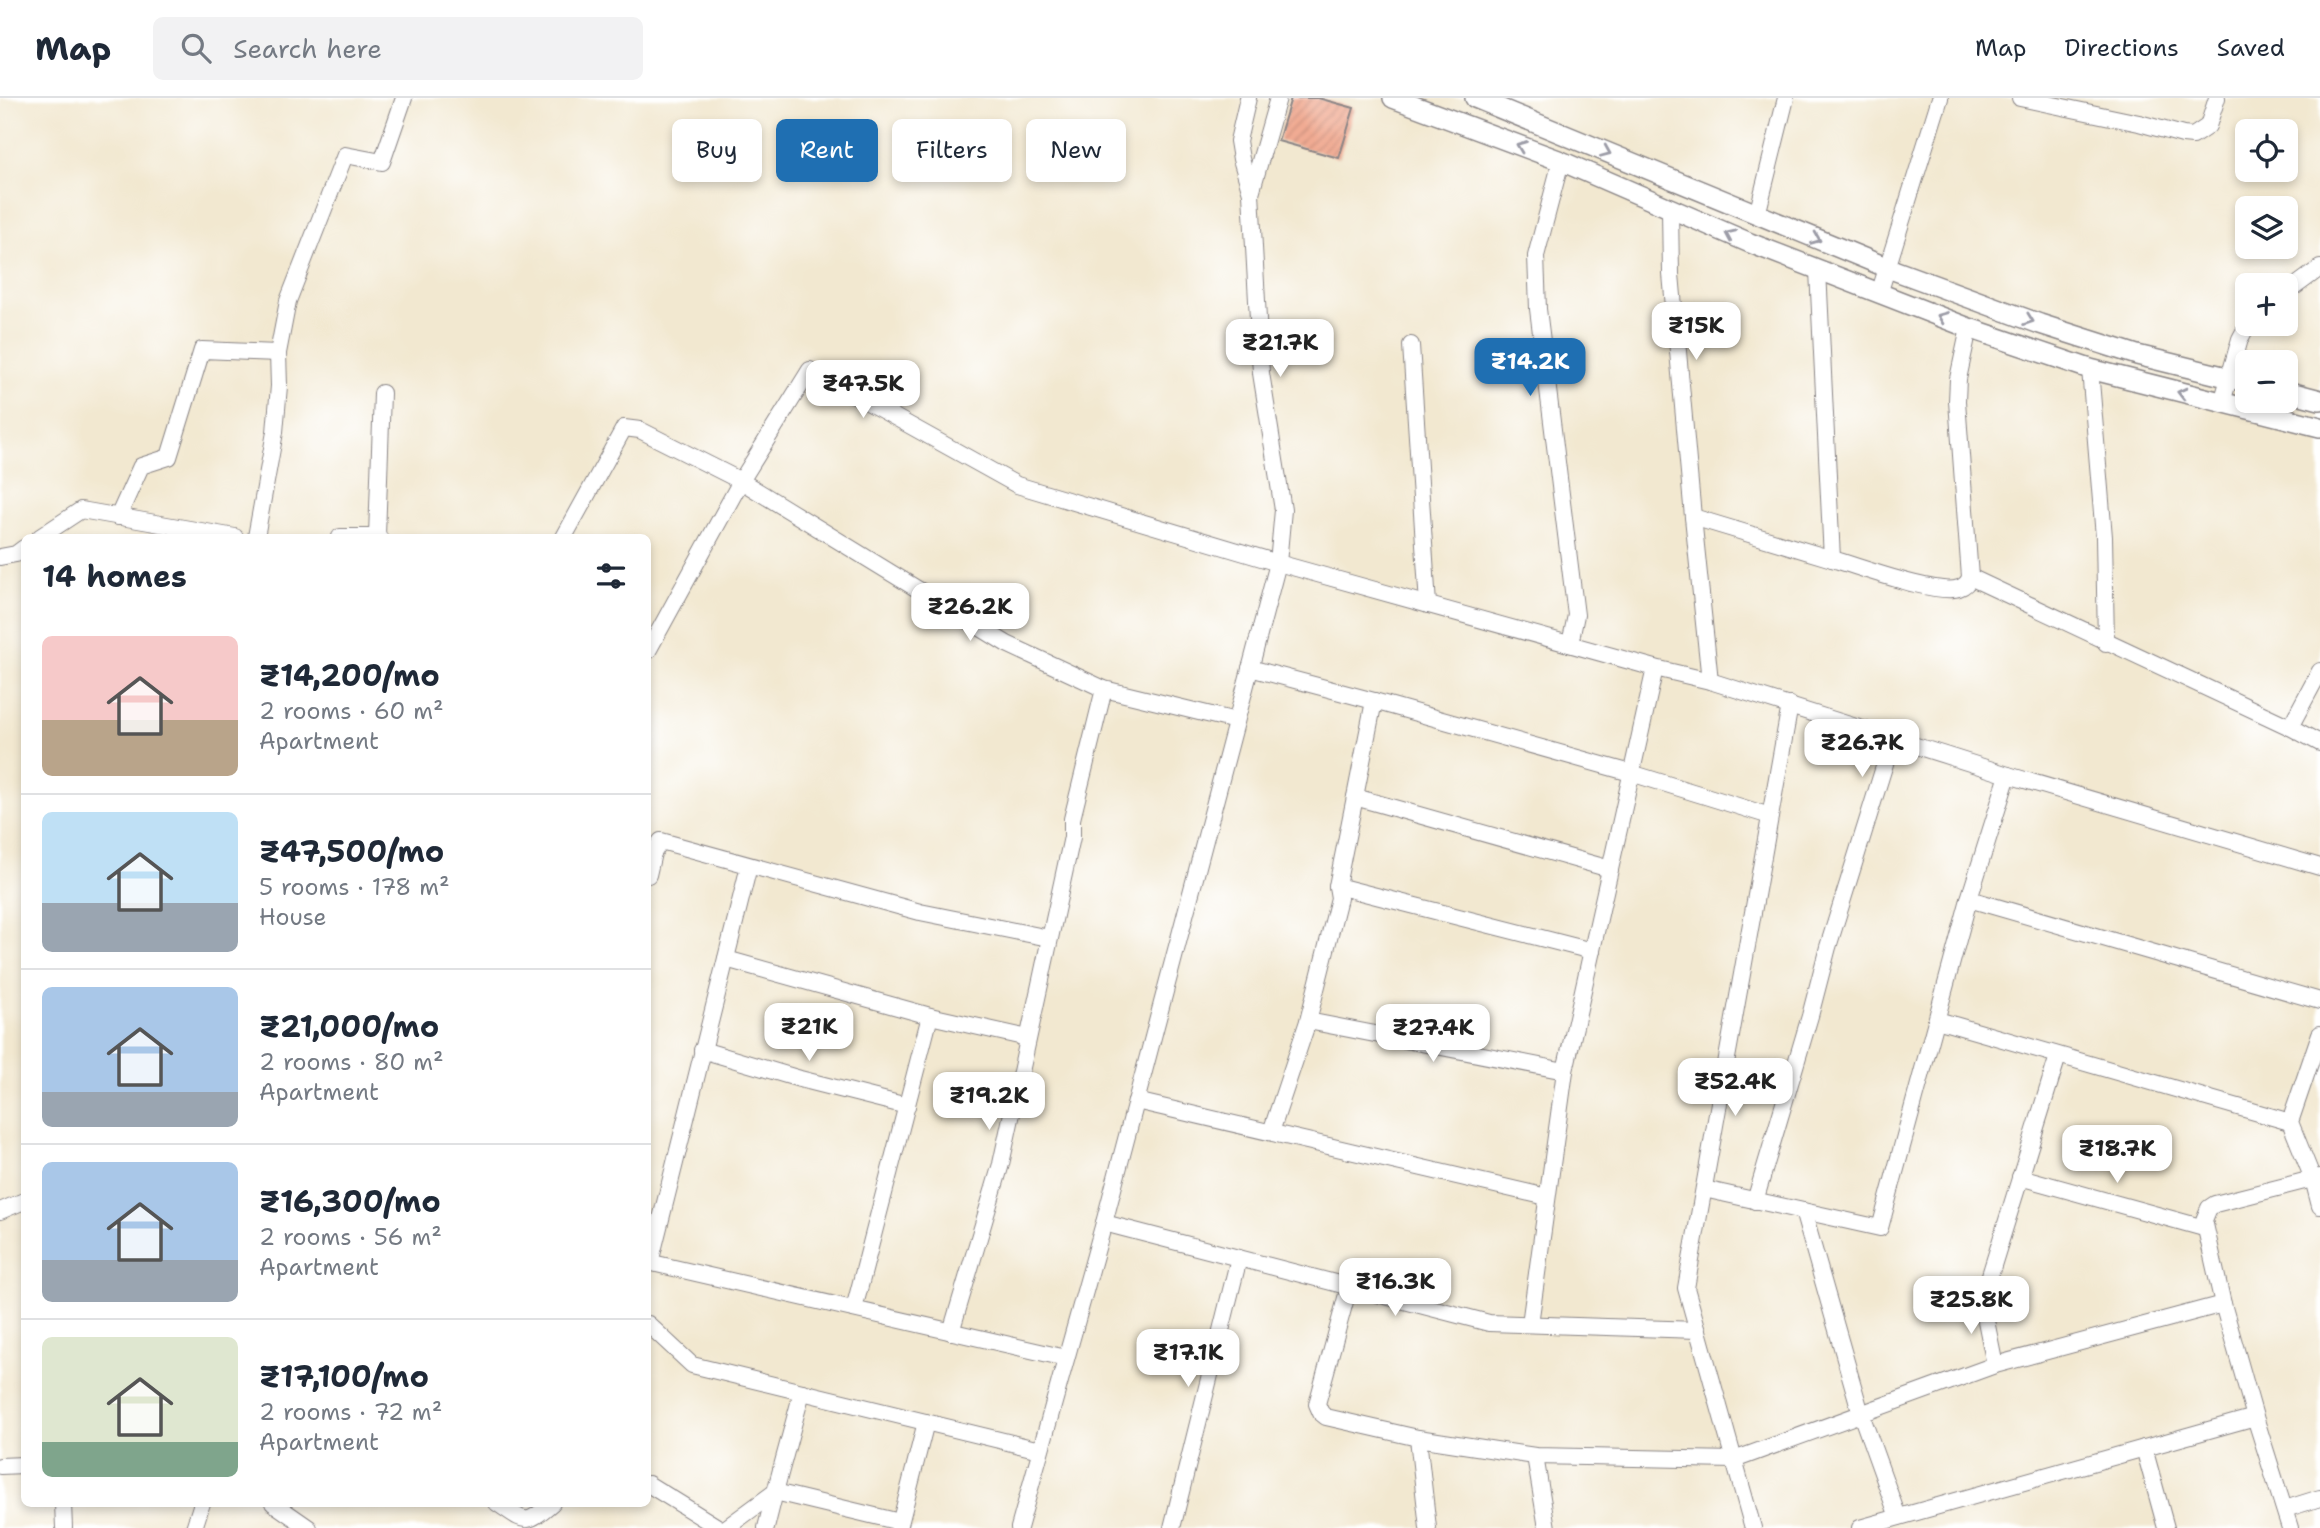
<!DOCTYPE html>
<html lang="en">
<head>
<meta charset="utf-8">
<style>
  :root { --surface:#fff; --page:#f2f2f3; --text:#1f2937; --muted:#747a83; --line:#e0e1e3; --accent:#1f6fb2 }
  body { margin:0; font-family:"Shantell Sans",sans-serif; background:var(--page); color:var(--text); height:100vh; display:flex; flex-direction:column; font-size:26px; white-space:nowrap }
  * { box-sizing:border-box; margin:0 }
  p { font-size:23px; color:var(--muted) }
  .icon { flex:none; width:38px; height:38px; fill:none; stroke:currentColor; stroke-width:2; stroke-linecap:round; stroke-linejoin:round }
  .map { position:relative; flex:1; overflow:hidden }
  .details { position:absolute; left:21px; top:436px; width:630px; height:973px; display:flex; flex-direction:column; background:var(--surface); border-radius:10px; box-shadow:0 4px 10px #0003 }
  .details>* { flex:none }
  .guide { position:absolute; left:672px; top:21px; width:665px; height:63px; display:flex; gap:14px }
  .buttons { position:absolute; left:2235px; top:21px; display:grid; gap:14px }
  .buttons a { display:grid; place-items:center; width:63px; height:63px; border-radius:10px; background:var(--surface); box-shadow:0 4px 10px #0003; font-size:35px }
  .price { position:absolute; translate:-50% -60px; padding:0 16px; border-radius:14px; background:#fff; color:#222; font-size:23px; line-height:46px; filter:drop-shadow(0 2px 4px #0008) }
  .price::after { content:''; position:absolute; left:50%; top:42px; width:21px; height:16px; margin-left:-10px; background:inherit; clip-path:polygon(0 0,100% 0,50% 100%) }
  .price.selected { background:var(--accent); color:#fff }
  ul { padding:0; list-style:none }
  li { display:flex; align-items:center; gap:21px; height:175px; padding:0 21px }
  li+li { border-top:2px solid var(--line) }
  li span { display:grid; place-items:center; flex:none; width:196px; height:140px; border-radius:10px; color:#555 }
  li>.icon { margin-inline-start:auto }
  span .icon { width:84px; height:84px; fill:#fffc; stroke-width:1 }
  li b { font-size:30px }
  h2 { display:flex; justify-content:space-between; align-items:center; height:84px; padding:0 21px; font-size:30px }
  .tag { padding:0 24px; border-radius:10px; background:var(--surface); box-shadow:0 4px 10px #0003; font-size:24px; line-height:63px }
  .tag.selected { background:var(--accent); color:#fff }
  header { display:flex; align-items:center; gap:42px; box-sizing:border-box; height:98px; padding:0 35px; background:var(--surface); border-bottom:2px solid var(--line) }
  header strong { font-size:33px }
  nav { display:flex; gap:38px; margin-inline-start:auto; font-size:24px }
  .search { width:490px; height:63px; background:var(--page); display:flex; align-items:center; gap:18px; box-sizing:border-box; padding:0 24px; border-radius:10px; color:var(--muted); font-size:26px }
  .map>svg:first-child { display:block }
  .building { fill:url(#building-hatch) }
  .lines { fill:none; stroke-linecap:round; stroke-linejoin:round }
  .minor-casing { stroke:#8a8586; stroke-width:18 }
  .tertiary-casing { stroke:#8a8586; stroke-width:22 }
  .minor { stroke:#fff; stroke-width:16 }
  .tertiary { stroke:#fff; stroke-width:19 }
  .oneway { stroke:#9c9ca7 }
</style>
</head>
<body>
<header>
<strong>Map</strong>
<div class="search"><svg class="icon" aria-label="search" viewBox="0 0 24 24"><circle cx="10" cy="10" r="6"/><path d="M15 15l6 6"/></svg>Search here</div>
<nav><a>Map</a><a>Directions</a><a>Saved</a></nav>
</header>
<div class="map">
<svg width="2320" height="1430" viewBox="0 0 2320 1430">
  <defs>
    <pattern id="building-hatch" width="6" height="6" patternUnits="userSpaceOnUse" patternTransform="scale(1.75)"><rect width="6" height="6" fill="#f1ab93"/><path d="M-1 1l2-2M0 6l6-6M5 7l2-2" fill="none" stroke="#ce9380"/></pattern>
  </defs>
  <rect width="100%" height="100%" fill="#fff"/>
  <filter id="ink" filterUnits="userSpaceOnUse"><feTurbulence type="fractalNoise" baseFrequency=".0143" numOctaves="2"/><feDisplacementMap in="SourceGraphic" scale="14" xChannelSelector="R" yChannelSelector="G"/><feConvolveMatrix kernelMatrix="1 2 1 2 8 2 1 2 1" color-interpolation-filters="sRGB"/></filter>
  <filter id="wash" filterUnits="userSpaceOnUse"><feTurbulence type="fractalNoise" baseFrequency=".00686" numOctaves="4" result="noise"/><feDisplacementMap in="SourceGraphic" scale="28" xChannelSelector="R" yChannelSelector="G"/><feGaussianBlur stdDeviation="1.57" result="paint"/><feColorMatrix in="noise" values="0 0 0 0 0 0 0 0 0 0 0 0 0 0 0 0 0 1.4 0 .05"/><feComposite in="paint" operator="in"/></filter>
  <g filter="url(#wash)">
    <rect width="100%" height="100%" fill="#f2e8d0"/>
    <g id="blocks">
      <path class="building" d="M1291 0H1318L1354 10 1339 60 1278 43Z"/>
    </g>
  </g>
  <g filter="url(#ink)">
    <use href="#blocks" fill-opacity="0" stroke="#8a8586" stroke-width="2"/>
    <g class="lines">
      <g class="minor-casing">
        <g id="minor">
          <path d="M2020 0 2139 25 2183 37 2193 38 2208 28 2217 0"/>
          <path d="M1561 63 1536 158 1538 211 1576 517 1570 546"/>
          <path d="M1251 95 1278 0"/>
          <path d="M1670 111 1671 176 1693 419"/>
          <path d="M1757 117 1786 0"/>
          <path d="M2286 195 2320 170"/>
          <path d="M1879 196 1940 0"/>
          <path d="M1411 247 1428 507"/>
          <path d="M2090 271 2104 439 2106 545"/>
          <path d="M2222 305 2240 241 2248 226"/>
          <path d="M118 419 141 368 169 359 202 252 278 255"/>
          <path d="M377 438 382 295"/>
          <path d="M40 439 81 412 235 439"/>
          <path d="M256 439 275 334 279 288 278 255 288 203 345 57 382 64 404 0"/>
          <path d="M340 439H379"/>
          <path d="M564 439 624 330 640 332 741 383 1007 546 1104 591 1236 623"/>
          <path d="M0 459 16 456 24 450"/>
          <path d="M1832 461C1858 468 1937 498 1959 490 1965 488 1968 485 1970 479L1957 303 1958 281 1969 230"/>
          <path d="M1970 479 2290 629 2320 645"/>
          <path d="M648 553 741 383 810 272 1017 387 1278 465 1655 570 1710 583 2008 677 2320 769"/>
          <path d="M1250 570 1374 603"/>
          <path d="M1710 583 1693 419 1832 461 1818 172"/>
          <path d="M2290 629 2320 573"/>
          <path d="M2008 677 1969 801 2320 903"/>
          <path d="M1610 771 1355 699 1374 603 1631 675 1770 718"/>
          <path d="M648 777 653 755 661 743 920 814 1049 840"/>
          <path d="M1337 788 1592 853"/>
          <path d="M726 861 930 918 1028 940"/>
          <path d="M1937 922 2290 1024"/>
          <path d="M1308 923 1565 973"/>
          <path d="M2320 936 2290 1024 2313 1081 2320 1108"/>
          <path d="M702 952 800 981 907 1008"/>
          <path d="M2058 958 1982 1203 1995 1267 2223 1206"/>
          <path d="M1136 1003 1547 1099"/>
          <path d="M1271 1034 1308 923 1339 800 1337 788 1355 699"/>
          <path d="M2020 1079 2204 1130"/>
          <path d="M1704 1091 1880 1130 1969 801"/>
          <path d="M1755 1103 1810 918 1828 849 1893 640"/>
          <path d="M0 1113 24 1103"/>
          <path d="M1803 1113 1861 1316 1898 1419"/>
          <path d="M1104 1125 1489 1225 1698 1232"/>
          <path d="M648 1164 1066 1260"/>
          <path d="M650 1165 749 768"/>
          <path d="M1349 1189 1317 1306 1321 1315 1326 1319 1418 1340"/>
          <path d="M854 1211 930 918"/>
          <path d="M648 1226 692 1267 1040 1352"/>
          <path d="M1530 1226 1565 973 1655 570"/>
          <path d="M951 1234 1001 1066 1072 739V721L1104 591"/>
          <path d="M2255 1319 2223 1206 2204 1122 2209 1110 2215 1106 2320 1079"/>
          <path d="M2144 1350 2166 1430"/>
          <path d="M1535 1358 1547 1430"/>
          <path d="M0 1368 24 1367"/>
          <path d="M648 1386 719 1430"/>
          <path d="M63 1405 64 1430"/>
          <path d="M273 1405 309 1430"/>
          <path d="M497 1405C526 1424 524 1429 552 1405"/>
          <path d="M2285 1411 2320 1400"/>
          <path d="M194 1430 202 1405"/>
          <path d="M726 1430 775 1394 802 1294"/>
          <path d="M766 1430 775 1394 900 1424"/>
          <path d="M899 1430 926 1324"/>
          <path d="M1019 1430 1104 1125 1278 465 1283 412 1261 275 1251 95 1241 61 1238 43 1248 0"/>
          <path d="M1172 1430 1239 1160"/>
          <path d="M1428 1430 1418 1340 1535 1358 1734 1362 1995 1267"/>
          <path d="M1753 1430 1686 1190 1790 607"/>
          <path d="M1860 1430 2255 1319 2290 1430"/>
        </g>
      </g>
      <g class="tertiary-casing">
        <g id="tertiary">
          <path d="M1393 0 1561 63 1750 145 1969 230 2090 271 2320 329"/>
          <path d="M1475 0 1888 170 2040 226 2137 257 2247 284"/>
          <path d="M2286 293 2320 302"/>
        </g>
      </g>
      <use href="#minor" class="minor"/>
      <use href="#tertiary" class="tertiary"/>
    </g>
    <defs><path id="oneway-chevron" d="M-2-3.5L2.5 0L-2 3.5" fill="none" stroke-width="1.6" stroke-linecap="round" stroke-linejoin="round" transform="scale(1.75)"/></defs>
    <g class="oneway">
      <use href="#oneway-chevron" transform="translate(1521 48) rotate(-159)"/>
      <use href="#oneway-chevron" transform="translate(1606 54) rotate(23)"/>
      <use href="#oneway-chevron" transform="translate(1730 137) rotate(-156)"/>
      <use href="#oneway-chevron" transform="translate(1816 141) rotate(22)"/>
      <use href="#oneway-chevron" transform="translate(1942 219) rotate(-159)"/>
      <use href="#oneway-chevron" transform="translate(2029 222) rotate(20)"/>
      <use href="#oneway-chevron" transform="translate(2182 295) rotate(-166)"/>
    </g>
  </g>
</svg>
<div class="buttons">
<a><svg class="icon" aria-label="locate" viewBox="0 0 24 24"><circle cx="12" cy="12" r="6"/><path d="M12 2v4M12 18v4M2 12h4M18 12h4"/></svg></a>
<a><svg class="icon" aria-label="layers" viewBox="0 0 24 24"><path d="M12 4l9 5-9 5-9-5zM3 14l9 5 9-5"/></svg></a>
<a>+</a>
<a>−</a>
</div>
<b class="price" style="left:1696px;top:264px">₹15K</b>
<b class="price" style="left:1280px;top:281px">₹21.7K</b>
<b class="price selected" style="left:1530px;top:300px">₹14.2K</b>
<b class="price" style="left:863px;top:322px">₹47.5K</b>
<b class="price" style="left:970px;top:545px">₹26.2K</b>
<b class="price" style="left:1862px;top:681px">₹26.7K</b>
<b class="price" style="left:809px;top:965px">₹21K</b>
<b class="price" style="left:1433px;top:966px">₹27.4K</b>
<b class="price" style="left:1735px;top:1020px">₹52.4K</b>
<b class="price" style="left:989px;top:1034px">₹19.2K</b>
<b class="price" style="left:2117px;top:1087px">₹18.7K</b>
<b class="price" style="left:1395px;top:1220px">₹16.3K</b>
<b class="price" style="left:1971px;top:1238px">₹25.8K</b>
<b class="price" style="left:1188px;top:1291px">₹17.1K</b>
<div class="guide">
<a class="tag">Buy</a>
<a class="tag selected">Rent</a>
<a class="tag">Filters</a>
<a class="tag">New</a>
</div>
<section class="details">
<h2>14 homes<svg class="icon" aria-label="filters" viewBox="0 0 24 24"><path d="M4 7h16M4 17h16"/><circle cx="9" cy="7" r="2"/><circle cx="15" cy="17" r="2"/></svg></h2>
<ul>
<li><span style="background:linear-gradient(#f6c9c9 60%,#b9a48a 0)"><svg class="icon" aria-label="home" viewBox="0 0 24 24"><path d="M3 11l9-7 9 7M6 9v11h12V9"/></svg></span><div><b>₹14,200/mo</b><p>2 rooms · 60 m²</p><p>Apartment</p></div></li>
<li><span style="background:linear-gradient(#bfe0f5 65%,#9aa5b1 0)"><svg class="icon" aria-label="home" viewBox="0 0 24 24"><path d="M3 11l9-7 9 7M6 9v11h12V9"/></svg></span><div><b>₹47,500/mo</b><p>5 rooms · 178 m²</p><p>House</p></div></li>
<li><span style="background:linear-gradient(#a9c7e8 75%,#9aa5b1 0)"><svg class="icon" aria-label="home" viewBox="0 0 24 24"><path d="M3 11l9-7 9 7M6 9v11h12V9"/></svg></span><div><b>₹21,000/mo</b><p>2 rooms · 80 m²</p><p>Apartment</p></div></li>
<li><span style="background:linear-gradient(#a9c7e8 70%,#9aa5b1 0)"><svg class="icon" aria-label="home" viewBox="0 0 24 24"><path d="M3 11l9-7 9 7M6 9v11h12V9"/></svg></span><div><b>₹16,300/mo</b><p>2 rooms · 56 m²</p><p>Apartment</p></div></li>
<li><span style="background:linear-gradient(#dfe7d0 75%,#7fa58c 0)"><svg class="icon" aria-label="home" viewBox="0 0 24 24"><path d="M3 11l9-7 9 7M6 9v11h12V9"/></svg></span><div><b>₹17,100/mo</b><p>2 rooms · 72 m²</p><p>Apartment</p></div></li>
</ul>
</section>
</div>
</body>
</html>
